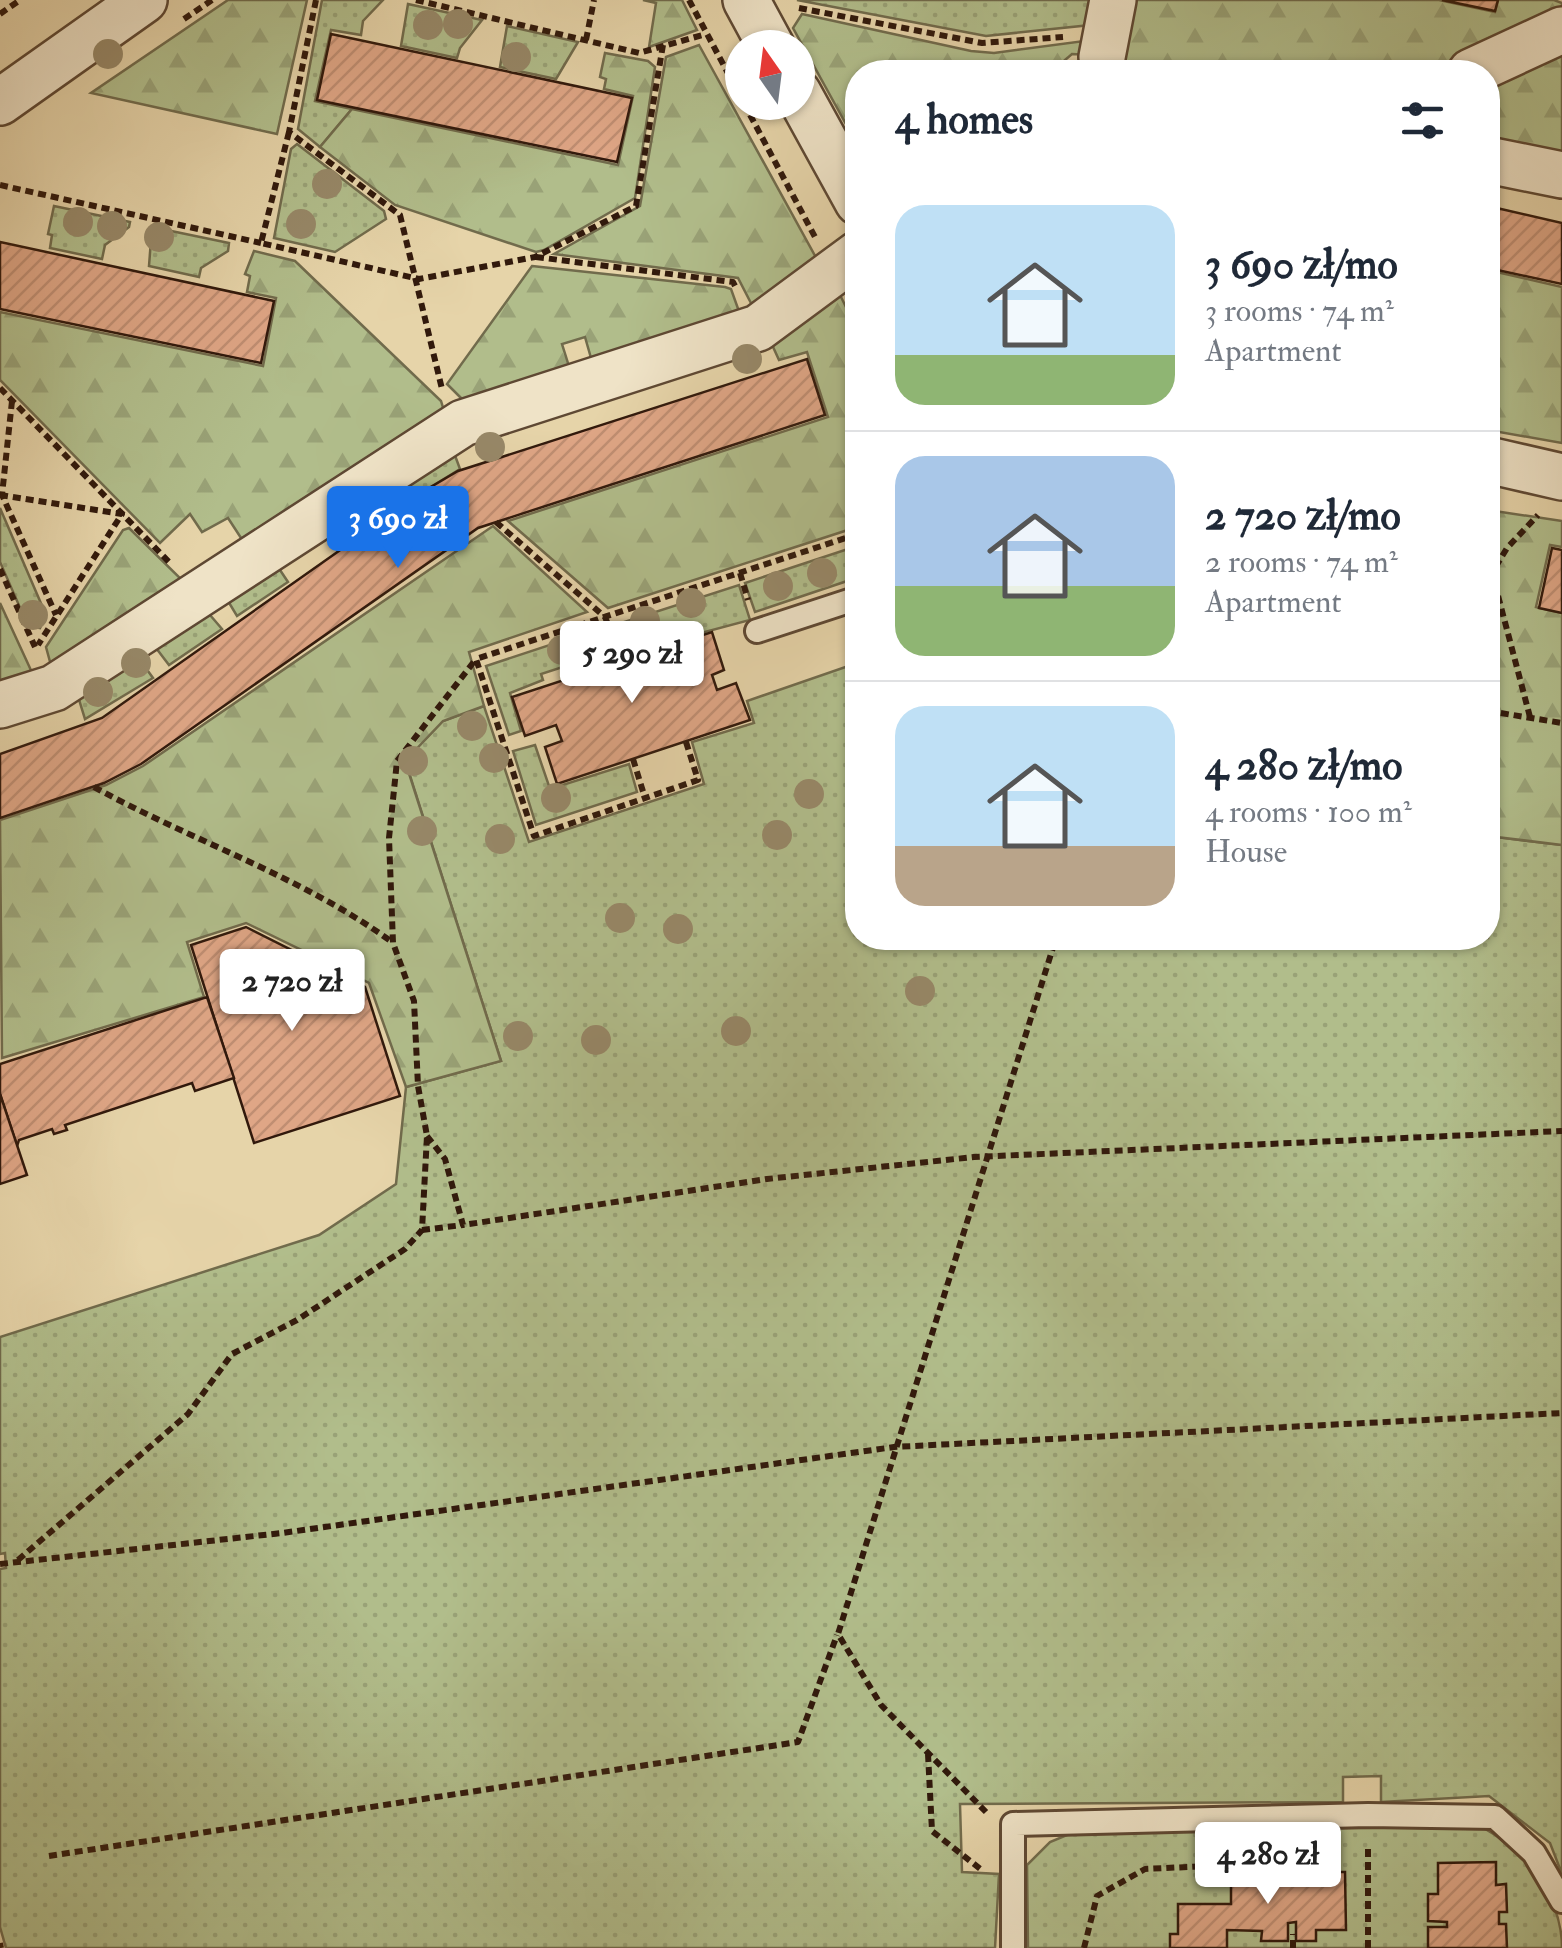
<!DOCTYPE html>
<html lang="en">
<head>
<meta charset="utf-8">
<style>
  :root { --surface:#fff; --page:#f2f2f3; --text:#1f2937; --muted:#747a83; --line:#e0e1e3; --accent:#1a73e8 }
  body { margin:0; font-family:"IM FELL Double Pica",serif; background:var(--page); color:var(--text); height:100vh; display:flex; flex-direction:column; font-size:38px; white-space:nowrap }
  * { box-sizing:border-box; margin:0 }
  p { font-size:32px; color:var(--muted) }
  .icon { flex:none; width:55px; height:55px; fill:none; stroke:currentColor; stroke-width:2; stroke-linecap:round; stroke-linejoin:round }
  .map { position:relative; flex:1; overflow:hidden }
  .drawer { position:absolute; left:845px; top:60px; width:655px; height:890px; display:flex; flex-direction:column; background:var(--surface); border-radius:40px; box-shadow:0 2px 8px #0004 }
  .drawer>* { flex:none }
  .needle { width:65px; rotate:346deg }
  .fabs { position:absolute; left:725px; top:30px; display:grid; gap:20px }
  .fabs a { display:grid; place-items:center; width:90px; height:90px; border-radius:50%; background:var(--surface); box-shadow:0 2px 8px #0004; font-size:50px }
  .price { position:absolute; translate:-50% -85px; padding:0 22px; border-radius:10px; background:#fff; color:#222; font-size:32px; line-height:65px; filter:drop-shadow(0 2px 5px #0008) }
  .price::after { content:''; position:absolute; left:50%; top:60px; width:30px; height:22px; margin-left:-15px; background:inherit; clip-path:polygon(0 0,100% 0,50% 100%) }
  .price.current { background:var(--accent); color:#fff }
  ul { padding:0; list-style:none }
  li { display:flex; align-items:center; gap:30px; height:250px; padding:0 50px }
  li+li { border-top:2px solid var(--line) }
  li span { display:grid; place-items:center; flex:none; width:280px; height:200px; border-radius:30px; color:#555 }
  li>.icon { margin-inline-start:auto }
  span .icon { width:120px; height:120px; fill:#fffc; stroke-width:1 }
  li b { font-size:42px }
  h2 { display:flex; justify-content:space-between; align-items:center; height:120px; padding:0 50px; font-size:42px }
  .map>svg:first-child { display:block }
  .grass { fill:url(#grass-dots); stroke:#716b4c; stroke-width:2.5 }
  .forest { fill:url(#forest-firs); stroke:#716b4c; stroke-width:2.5 }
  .building { fill:url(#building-hatch); stroke:#31190c; stroke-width:2.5 }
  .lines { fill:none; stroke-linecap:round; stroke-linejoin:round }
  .lane-casing { stroke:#5e4833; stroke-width:28 }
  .street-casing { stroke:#5e4833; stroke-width:50 }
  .path { stroke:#31190c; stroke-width:6; stroke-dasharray:8 5; stroke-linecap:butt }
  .lane { stroke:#efe3c7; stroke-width:22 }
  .street { stroke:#efe3c7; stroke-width:45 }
  .tree { fill:#978868 }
</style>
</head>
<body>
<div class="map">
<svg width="1562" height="1948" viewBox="0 0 1562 1948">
  <defs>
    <pattern id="grass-dots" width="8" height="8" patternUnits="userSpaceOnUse" patternTransform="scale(2.5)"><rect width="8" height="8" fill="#b1bd8b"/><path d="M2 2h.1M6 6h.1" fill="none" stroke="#99a277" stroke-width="1.8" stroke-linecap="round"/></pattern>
    <pattern id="forest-firs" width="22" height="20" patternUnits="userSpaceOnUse" patternTransform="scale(2.5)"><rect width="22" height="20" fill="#b1bd8b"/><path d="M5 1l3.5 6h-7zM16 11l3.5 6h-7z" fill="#99a277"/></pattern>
    <pattern id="building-hatch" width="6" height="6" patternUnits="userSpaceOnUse" patternTransform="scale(2.5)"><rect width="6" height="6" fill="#dfa686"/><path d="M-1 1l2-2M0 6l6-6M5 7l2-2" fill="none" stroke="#c08e72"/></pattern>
  </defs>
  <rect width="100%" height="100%" fill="#e6d4a9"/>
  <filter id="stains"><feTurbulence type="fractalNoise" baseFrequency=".002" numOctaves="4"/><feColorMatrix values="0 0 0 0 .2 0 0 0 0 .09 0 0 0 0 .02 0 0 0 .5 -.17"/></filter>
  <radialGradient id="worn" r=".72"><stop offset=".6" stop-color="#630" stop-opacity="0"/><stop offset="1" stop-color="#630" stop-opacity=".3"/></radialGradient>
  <g class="grass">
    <path d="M322 0H383L363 21 361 35 331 30 315 101 352 109 320 147 298 129Z"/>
    <path d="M797 0H1105L1100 24 986 36Z"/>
    <path d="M408 4 482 20 460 48 457 58 401 46Z"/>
    <path d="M507 26 578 42 556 79 500 67Z"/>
    <path d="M297 144 384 211 386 219 335 252 274 238 291 149Z"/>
    <path d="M54 206 130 222 129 227 105 245 102 259 50 248 52 235 48 234Z"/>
    <path d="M152 227 229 243 228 251 201 268 199 277 149 266Z"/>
    <path d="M450 442 460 469 376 521 361 499Z"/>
    <path d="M0 508 46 615 40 628 28 626 0 562Z"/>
    <path d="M857 546 856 578 755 612 745 583Z"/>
    <path d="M274 561 288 582 237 616 225 596Z"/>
    <path d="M739 585 750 620 630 652 621 623Z"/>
    <path d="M204 608 222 629 169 665 153 644Z"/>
    <path d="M589 632 600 664 584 669 581 661 541 674 543 680 510 693 521 731 509 735 486 666Z"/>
    <path d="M137 656 153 678 85 719 77 693Z"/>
    <path d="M857 663 858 938H1488V836L1562 845V1874L1550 1843 1489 1796 1381 1802V1776L1343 1777V1802L960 1804 962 1872 999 1874 995 1948H6L0 1927V1569L6 1568 5 1553 0 1554V1337L319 1235 396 1184 406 1087 501 1061 405 760 443 721 484 706 529 842 704 784 692 742 754 723 747 701Z"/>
    <path d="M535 745 550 789 629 764 637 792 536 825 513 751Z"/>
    <path d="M1482 1827C1525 1851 1562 1897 1562 1948H1028L1027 1865 1050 1842 1079 1830Z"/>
  </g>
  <g class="forest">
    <path d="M228 0H307L277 134 91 93Z"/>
    <path d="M643 0H682L697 30 649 47 656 3Z"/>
    <path d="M1123 0H1439L1495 12 1498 0H1554L1562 3V11L1429 72H1154L1111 63Z"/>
    <path d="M802 14 971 51 994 53 1084 41 1092 55 1072 54 1051 72H858L857 144 793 28Z"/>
    <path d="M699 45 819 263 754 309 738 278 554 254 640 206 666 57Z"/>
    <path d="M1562 45V165L1488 148V82Z"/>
    <path d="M605 53 648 61 655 67 635 198 544 250 536 252 395 205 320 147 352 109 618 165 633 96 604 89 606 79 600 77Z"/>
    <path d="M254 251 295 261 441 401 444 411 243 541 228 518 202 532 190 514 160 543 0 380V312L263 366 276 298 247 292 250 276 245 274Z"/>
    <path d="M532 266 725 287 731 289 741 317 593 365 585 337 562 344 572 376 472 409 447 384Z"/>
    <path d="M1488 270 1562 287V443L1488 430Z"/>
    <path d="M834 283 857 329V527L608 608 508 521 828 417 807 352 779 360 769 338Z"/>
    <path d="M1488 510 1562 521V547L1550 545 1536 607 1562 613V845L1488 836Z"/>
    <path d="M493 526 587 612 469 652 484 706 443 721 405 761 501 1061 406 1087 369 983 246 923 187 942 204 997 2 1058 0 820 106 785 143 766Z"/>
    <path d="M129 528 184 582 52 669 46 647 123 530Z"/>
    <path d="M0 603 35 679 0 691Z"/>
  </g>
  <g class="building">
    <path d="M1442 0H1498L1495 11Z"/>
    <path d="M331 34 632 98 617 162 317 100Z"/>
    <path d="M1488 206 1562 223V284L1488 268Z"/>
    <path d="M0 242 274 301 261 363 0 309Z"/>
    <path d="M807 359 825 415 478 528 141 764 104 783 0 818V754L102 718 424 491 458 471Z"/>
    <path d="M1552 548 1562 550V613L1539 608Z"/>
    <path d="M615 625 626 660 712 632 724 670 712 675 717 690 736 683 750 720 557 784 545 747 562 741 556 725 525 736 512 697 607 666 596 632Z"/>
    <path d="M246 927 365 987 400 1096 254 1143 191 945Z"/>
    <path d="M207 997 234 1078 195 1091 192 1083 65 1125 67 1130 54 1134 52 1129 19 1140 17 1146 0 1094V1064Z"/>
    <path d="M0 1094 27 1175 0 1184Z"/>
    <path d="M1253 1860 1277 1861V1872H1294L1295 1861 1318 1860 1319 1872H1345L1346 1930H1316V1941H1296V1922L1288 1923V1941H1261L1262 1931 1227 1930V1948H1170V1934H1178V1904H1231V1872H1253Z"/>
    <path d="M1496 1862V1885L1506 1884 1507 1912H1499V1924H1506L1507 1948H1428V1927H1447V1922L1428 1921V1894H1438V1863Z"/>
  </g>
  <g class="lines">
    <g class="lane-casing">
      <g id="lane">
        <path d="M757 631 858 598"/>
        <path d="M1013 1948V1824L1368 1815 1495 1817 1534 1853 1562 1901"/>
      </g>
    </g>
    <g class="street-casing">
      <g id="street">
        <path d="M746 0 772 48"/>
        <path d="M1102 57 1113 0"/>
        <path d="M1471 72 1562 30"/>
        <path d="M798 93 858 202"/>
        <path d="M0 102 144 0"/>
        <path d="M1488 160 1562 175"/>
        <path d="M1488 460 1562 477"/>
        <path d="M0 705 54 688 463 423 758 328 858 254"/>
      </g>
    </g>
    <g class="path">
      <path d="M316 0 289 132 400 215 442 389"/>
      <path d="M416 0 639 53 706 34"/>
      <path d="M689 0 815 237"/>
      <path d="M799 8 982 43 1063 37"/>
      <path d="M0 14 20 0"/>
      <path d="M184 19 212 0"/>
      <path d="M586 40 594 0"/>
      <path d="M289 132 261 243 419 279 535 257 636 206 663 45"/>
      <path d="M0 185 261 243"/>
      <path d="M536 257 733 282 737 290"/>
      <path d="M0 388 170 563"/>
      <path d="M12 401 2 495 56 615"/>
      <path d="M0 495 122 514 38 645"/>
      <path d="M496 522 605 617 609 627"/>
      <path d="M0 569 35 647"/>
      <path d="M740 573 748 600"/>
      <path d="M1488 711 1562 723"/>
      <path d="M1530 717 1492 573 1507 548 1538 515"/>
      <path d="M686 742 698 780 534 836 476 659 858 534"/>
      <path d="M633 759 645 798"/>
      <path d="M94 787C192 841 301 876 392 942"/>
      <path d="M427 1136 445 1159 463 1225 767 1179 974 1157 1562 1131"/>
      <path d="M422 1230 463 1225"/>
      <path d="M18 1560 188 1414 232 1354 297 1320 405 1249 422 1230 427 1136 418 1086 414 1001 393 943 389 838 397 761 476 659"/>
      <path d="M0 1564 282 1533 894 1447 1562 1413"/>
      <path d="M928 1754 932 1831 983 1871"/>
      <path d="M986 1812 881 1705 838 1634 1056 938"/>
      <path d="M49 1856 798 1742 837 1635"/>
      <path d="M0 1943 1 1948"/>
      <path d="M1084 1948 1097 1896 1145 1869 1230 1865"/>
      <path d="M1293 1948V1934"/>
      <path d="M1368 1948V1847"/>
    </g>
    <use href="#lane" class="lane"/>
    <use href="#street" class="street"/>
  </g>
  <g class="tree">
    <circle cx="458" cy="24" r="15"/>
    <circle cx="428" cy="25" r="15"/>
    <circle cx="108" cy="54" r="15"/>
    <circle cx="516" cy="57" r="15"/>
    <circle cx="327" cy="184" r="15"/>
    <circle cx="78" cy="222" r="15"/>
    <circle cx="301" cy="224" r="15"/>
    <circle cx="112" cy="226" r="15"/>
    <circle cx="159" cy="237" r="15"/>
    <circle cx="747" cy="359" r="15"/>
    <circle cx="490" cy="447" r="15"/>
    <circle cx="822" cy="573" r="15"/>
    <circle cx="778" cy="586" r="15"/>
    <circle cx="691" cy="603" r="15"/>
    <circle cx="33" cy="615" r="15"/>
    <circle cx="645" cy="621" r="15"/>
    <circle cx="562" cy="650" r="15"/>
    <circle cx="136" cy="663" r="15"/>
    <circle cx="98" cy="692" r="15"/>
    <circle cx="472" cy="726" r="15"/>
    <circle cx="494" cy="758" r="15"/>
    <circle cx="413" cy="761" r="15"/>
    <circle cx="809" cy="794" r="15"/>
    <circle cx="556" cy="798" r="15"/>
    <circle cx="422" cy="831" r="15"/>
    <circle cx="777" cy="835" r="15"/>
    <circle cx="500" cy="839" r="15"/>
    <circle cx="620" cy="918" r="15"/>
    <circle cx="678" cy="929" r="15"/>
    <circle cx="920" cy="991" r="15"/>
    <circle cx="736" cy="1031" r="15"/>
    <circle cx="518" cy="1036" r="15"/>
    <circle cx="596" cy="1040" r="15"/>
  </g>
  <rect width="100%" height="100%" filter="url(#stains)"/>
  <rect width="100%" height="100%" fill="url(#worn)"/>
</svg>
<div class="fabs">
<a><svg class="needle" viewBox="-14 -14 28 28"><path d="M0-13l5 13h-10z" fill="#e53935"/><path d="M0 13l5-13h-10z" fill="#747a83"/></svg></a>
</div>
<b class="price current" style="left:398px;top:571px">3 690 zł</b>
<b class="price" style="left:632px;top:706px">5 290 zł</b>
<b class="price" style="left:292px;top:1034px">2 720 zł</b>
<b class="price" style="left:1268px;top:1907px">4 280 zł</b>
<section class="drawer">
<h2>4 homes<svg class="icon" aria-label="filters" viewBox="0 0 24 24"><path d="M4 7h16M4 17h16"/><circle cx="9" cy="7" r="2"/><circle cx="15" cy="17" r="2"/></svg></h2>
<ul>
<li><span style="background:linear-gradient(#bfe0f5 75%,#8fb573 0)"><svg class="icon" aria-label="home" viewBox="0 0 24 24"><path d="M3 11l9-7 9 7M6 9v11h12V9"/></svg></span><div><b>3 690 zł/mo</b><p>3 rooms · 74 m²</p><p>Apartment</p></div></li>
<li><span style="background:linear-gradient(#a9c7e8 65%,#8fb573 0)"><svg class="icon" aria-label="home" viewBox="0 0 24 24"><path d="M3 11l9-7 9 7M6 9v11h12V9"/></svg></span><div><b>2 720 zł/mo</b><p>2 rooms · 74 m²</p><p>Apartment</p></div></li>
<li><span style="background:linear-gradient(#bfe0f5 70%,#b9a48a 0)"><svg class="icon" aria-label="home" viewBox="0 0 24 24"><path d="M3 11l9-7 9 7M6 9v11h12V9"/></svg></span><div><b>4 280 zł/mo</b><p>4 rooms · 100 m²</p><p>House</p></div></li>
</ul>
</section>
</div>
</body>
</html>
